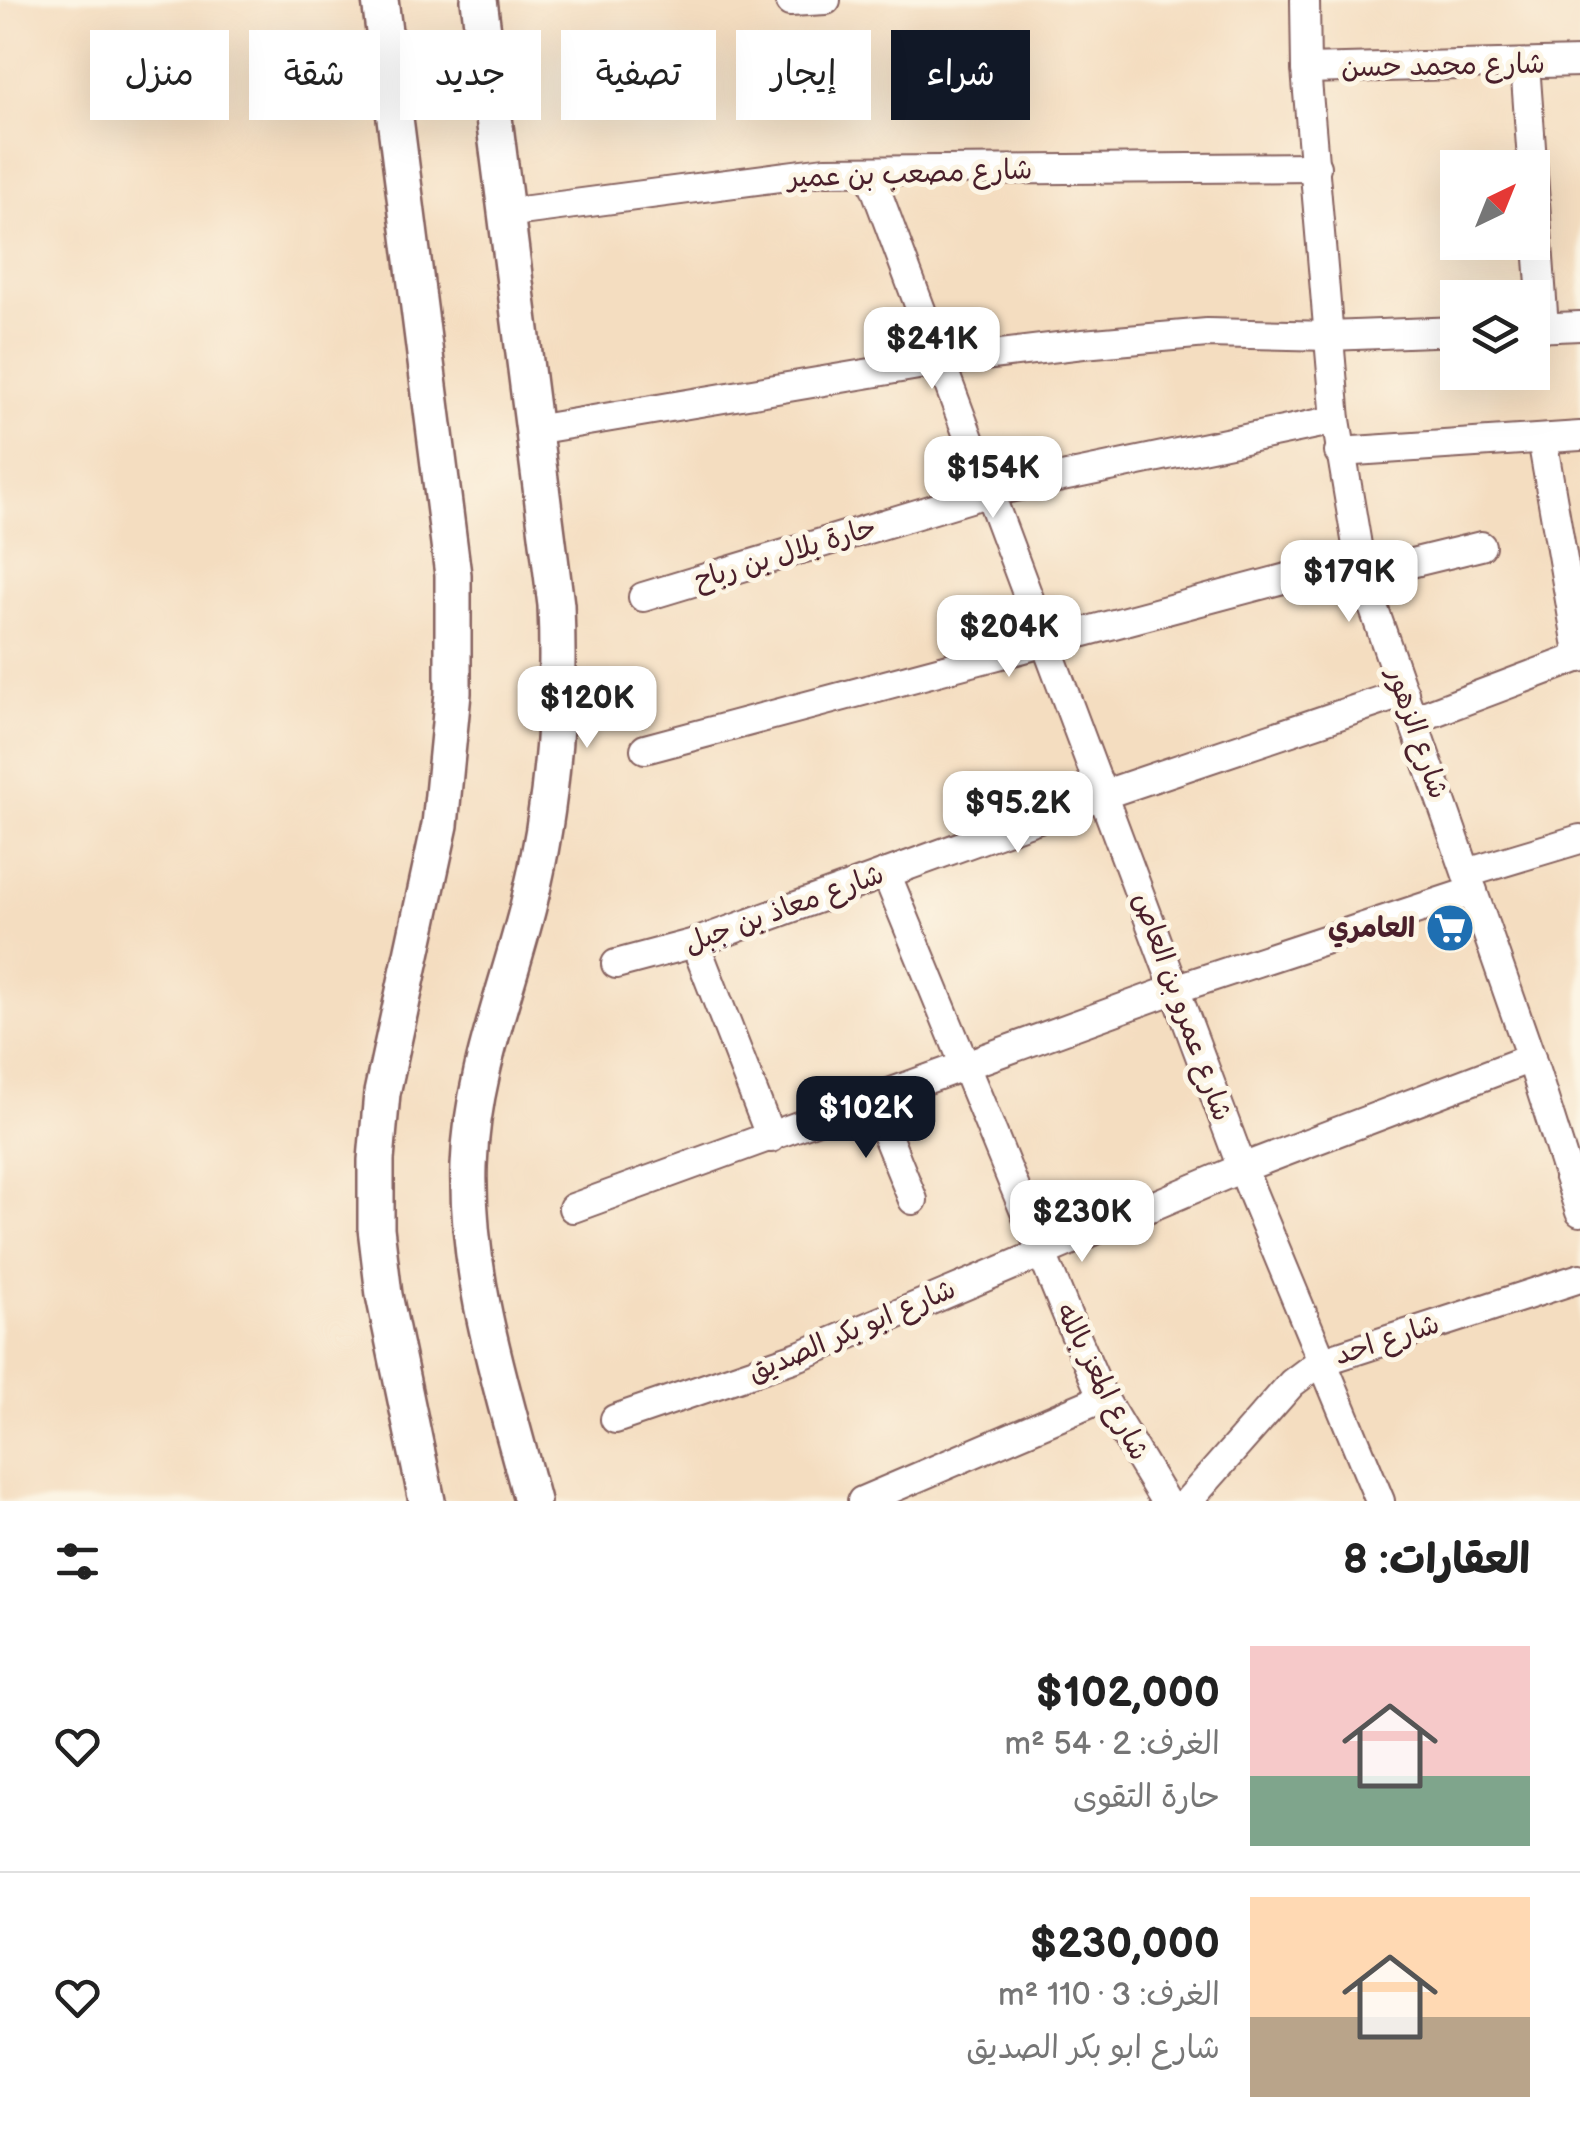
<!DOCTYPE html>
<html lang="ar">
<head>
<meta charset="utf-8">
<style>
  :root { --surface:#fff; --page:#f6f6f6; --text:#222; --muted:#767676; --line:#e0e0e0; --accent:#111827 }
  body { margin:0; font-family:"Balsamiq Sans","Playpen Sans Arabic",sans-serif; background:var(--page); color:var(--text); direction:rtl; height:100vh; display:flex; flex-direction:column; font-size:38px; white-space:nowrap }
  * { box-sizing:border-box; margin:0 }
  p { font-size:32px; color:var(--muted) }
  .icon { flex:none; width:55px; height:55px; fill:none; stroke:currentColor; stroke-width:2; stroke-linecap:round; stroke-linejoin:round }
  .map { position:relative; height:1501px; overflow:hidden; direction:ltr }
  .drawer { display:flex; flex-direction:column; background:var(--surface); flex:1 }
  .drawer>* { flex:none }
  .guide { position:absolute; left:30px; top:30px; width:1000px; height:90px; direction:rtl; display:flex; gap:20px }
  .needle { width:65px; rotate:43deg }
  .tools { position:absolute; left:1440px; top:150px; display:grid; gap:20px }
  .tools a { display:grid; place-items:center; width:110px; height:110px; border-radius:0px; background:var(--surface); box-shadow:0 10px 40px #0002; font-size:50px }
  .price { position:absolute; translate:-50% -85px; padding:0 22px; border-radius:20px; background:#fff; color:#222; font-size:32px; line-height:65px; filter:drop-shadow(0 2px 5px #0008) }
  .price::after { content:''; position:absolute; left:50%; top:60px; width:30px; height:22px; margin-left:-15px; background:inherit; clip-path:polygon(0 0,100% 0,50% 100%) }
  .price.current { background:var(--accent); color:#fff }
  ul { padding:0; list-style:none }
  li { display:flex; align-items:center; gap:30px; height:250px; padding:0 50px }
  li+li { border-top:2px solid var(--line) }
  li span { display:grid; place-items:center; flex:none; width:280px; height:200px; border-radius:0px; color:#555 }
  li>.icon { margin-inline-start:auto }
  span .icon { width:120px; height:120px; fill:#fffc; stroke-width:1 }
  li b { font-size:42px }
  h2 { display:flex; justify-content:space-between; align-items:center; height:120px; padding:0 50px; font-size:42px }
  .chip { padding:0 35px; border-radius:0px; background:var(--surface); box-shadow:0 10px 40px #0002; font-size:35px; line-height:90px }
  .chip.current { background:var(--accent); color:#fff }
  .map>svg:first-child { display:block }
  .lines { fill:none; stroke-linecap:round; stroke-linejoin:round }
  .minor-casing { stroke:#86625f; stroke-width:32 }
  .tertiary-casing { stroke:#86625f; stroke-width:40 }
  .minor { stroke:#fff; stroke-width:28 }
  .tertiary { stroke:#fff; stroke-width:35 }
  .labels { text-anchor:middle; dominant-baseline:central; stroke-width:10; stroke-linejoin:round; paint-order:stroke }
  .street-label { font-size:28px; fill:#4a1f2b; stroke:#fcf5e5 }
  .poi-label { font-size:28px; font-weight:bold; fill:#4a1f2b; stroke:#fcf5e5; text-anchor:end }
</style>
</head>
<body>
<div class="map">
<svg width="1580" height="1501" viewBox="0 0 1580 1501">
  <rect width="100%" height="100%" fill="#fcf5e5"/>
  <filter id="ink" filterUnits="userSpaceOnUse"><feTurbulence type="fractalNoise" baseFrequency=".01" numOctaves="2"/><feDisplacementMap in="SourceGraphic" scale="20" xChannelSelector="R" yChannelSelector="G"/><feConvolveMatrix kernelMatrix="1 2 1 2 8 2 1 2 1" color-interpolation-filters="sRGB"/></filter>
  <filter id="wash" filterUnits="userSpaceOnUse"><feTurbulence type="fractalNoise" baseFrequency=".0048" numOctaves="4" result="noise"/><feDisplacementMap in="SourceGraphic" scale="40" xChannelSelector="R" yChannelSelector="G"/><feGaussianBlur stdDeviation="2.25" result="paint"/><feColorMatrix in="noise" values="0 0 0 0 0 0 0 0 0 0 0 0 0 0 0 0 0 1.4 0 .05"/><feComposite in="paint" operator="in"/></filter>
  <g filter="url(#wash)">
    <rect width="100%" height="100%" fill="#f4ddc0"/>
  </g>
  <g filter="url(#ink)">
    <g class="lines">
      <g class="minor-casing">
        <g id="minor">
          <path d="M1305 0 1306 69 1336 420 1362 575 1531 1058 1580 1212"/>
          <path d="M790 2 826 0"/>
          <path d="M1525 64 1544 327"/>
          <path d="M1306 69 1580 62"/>
          <path d="M869 171 1242 1168 1380 1501"/>
          <path d="M506 213 825 171 1316 167"/>
          <path d="M1532 328 1580 326"/>
          <path d="M534 430 942 361 1083 344 1207 333 1329 336 1458 331"/>
          <path d="M1542 439 1580 658"/>
          <path d="M1339 452 1580 436"/>
          <path d="M1362 575 1481 546"/>
          <path d="M643 597 990 492 1336 420"/>
          <path d="M1413 720 1580 657"/>
          <path d="M645 749 1358 559"/>
          <path d="M886 873 1077 1339 1103 1398 1165 1501"/>
          <path d="M1467 873 1580 839"/>
          <path d="M695 943 771 1138"/>
          <path d="M616 964 695 943 1102 795 1404 693"/>
          <path d="M872 1099 913 1200"/>
          <path d="M573 1208 1175 989 1473 891"/>
          <path d="M615 1419 799 1356 1242 1168 1531 1058"/>
          <path d="M862 1501 1103 1398"/>
          <path d="M1188 1501 1292 1383 1320 1362 1580 1278"/>
        </g>
      </g>
      <g class="tertiary-casing">
        <g id="tertiary">
          <path d="M380 0 453 575V693L440 825 382 1093 376 1160V1228L384 1295 427 1501"/>
          <path d="M479 0 556 605C560 707 553 807 528 907 506 994 472 1074 469 1166 466 1281 503 1390 532 1501"/>
        </g>
      </g>
      <use href="#minor" class="minor"/>
      <use href="#tertiary" class="tertiary"/>
    </g>
  </g>
  <defs>
    <g id="supermarket-disc" transform="scale(2.5)"><circle r="9.5" fill="#1f6fb2" stroke="#fcf5e5"/><path d="M-6-5.5h2.5l.6 2H6L4.5 2H-2.5L-4.4-4H-6ZM-1.5 3.2a1.3 1.3 0 1 0 .1 0ZM3 3.2a1.3 1.3 0 1 0 .1 0Z" fill="#fff"/></g>
  </defs>
  <g fill-rule="evenodd">
    <use href="#supermarket-disc" x="1450" y="928"/>
  </g>
  <g class="labels">
    <g class="street-label">
      <text transform="translate(1443 66) rotate(-1)">شارع محمد حسن</text>
      <text transform="translate(910 174) rotate(-2)">شارع مصعب بن عمير</text>
      <text transform="translate(785 554) rotate(-17)">حارة بلال بن رباح</text>
      <text transform="translate(1417 733) rotate(71)">شارع الزهور</text>
      <text transform="translate(784 909) rotate(-20)">شارع معاذ بن جبل</text>
      <text transform="translate(1182 1007) rotate(70)">شارع عمرو بن العاص</text>
      <text transform="translate(852 1331) rotate(-23)">شارع ابو بكر الصديق</text>
      <text transform="translate(1387 1340) rotate(-18)">شارع احد</text>
      <text transform="translate(1102 1382) rotate(63)">شارع المعز بالله</text>
    </g>
    <g class="poi-label">
      <text x="1415" y="928">العامري</text>
    </g>
  </g>
</svg>
<div class="tools">
<a><svg class="needle" viewBox="-14 -14 28 28"><path d="M0-13l5 13h-10z" fill="#e53935"/><path d="M0 13l5-13h-10z" fill="#767676"/></svg></a>
<a><svg class="icon" aria-label="layers" viewBox="0 0 24 24"><path d="M12 4l9 5-9 5-9-5zM3 14l9 5 9-5"/></svg></a>
</div>
<b class="price" style="left:932px;top:392px">$241K</b>
<b class="price" style="left:993px;top:521px">$154K</b>
<b class="price" style="left:1349px;top:625px">$179K</b>
<b class="price" style="left:1009px;top:680px">$204K</b>
<b class="price" style="left:587px;top:751px">$120K</b>
<b class="price" style="left:1018px;top:856px">$95.2K</b>
<b class="price current" style="left:866px;top:1161px">$102K</b>
<b class="price" style="left:1082px;top:1265px">$230K</b>
<div class="guide">
<a class="chip current">شراء</a>
<a class="chip">إيجار</a>
<a class="chip">تصفية</a>
<a class="chip">جديد</a>
<a class="chip">شقة</a>
<a class="chip">منزل</a>
</div>
</div>
<section class="drawer">
<h2>العقارات: 8<svg class="icon" aria-label="filters" viewBox="0 0 24 24"><path d="M4 7h16M4 17h16"/><circle cx="9" cy="7" r="2"/><circle cx="15" cy="17" r="2"/></svg></h2>
<ul>
<li><span style="background:linear-gradient(#f6c9c9 65%,#7fa58c 0)"><svg class="icon" aria-label="home" viewBox="0 0 24 24"><path d="M3 11l9-7 9 7M6 9v11h12V9"/></svg></span><div><b>$102,000</b><p>الغرف: 2 · 54 m²</p><p>حارة التقوى</p></div><svg class="icon" aria-label="heart" viewBox="0 0 24 24"><path d="M12 20l-8-8c-3-5 5-10 8-4 3-6 11-1 8 4z"/></svg></li>
<li><span style="background:linear-gradient(#ffd9b3 60%,#b9a48a 0)"><svg class="icon" aria-label="home" viewBox="0 0 24 24"><path d="M3 11l9-7 9 7M6 9v11h12V9"/></svg></span><div><b>$230,000</b><p>الغرف: 3 · 110 m²</p><p>شارع ابو بكر الصديق</p></div><svg class="icon" aria-label="heart" viewBox="0 0 24 24"><path d="M12 20l-8-8c-3-5 5-10 8-4 3-6 11-1 8 4z"/></svg></li>
</ul>
</section>
</body>
</html>
